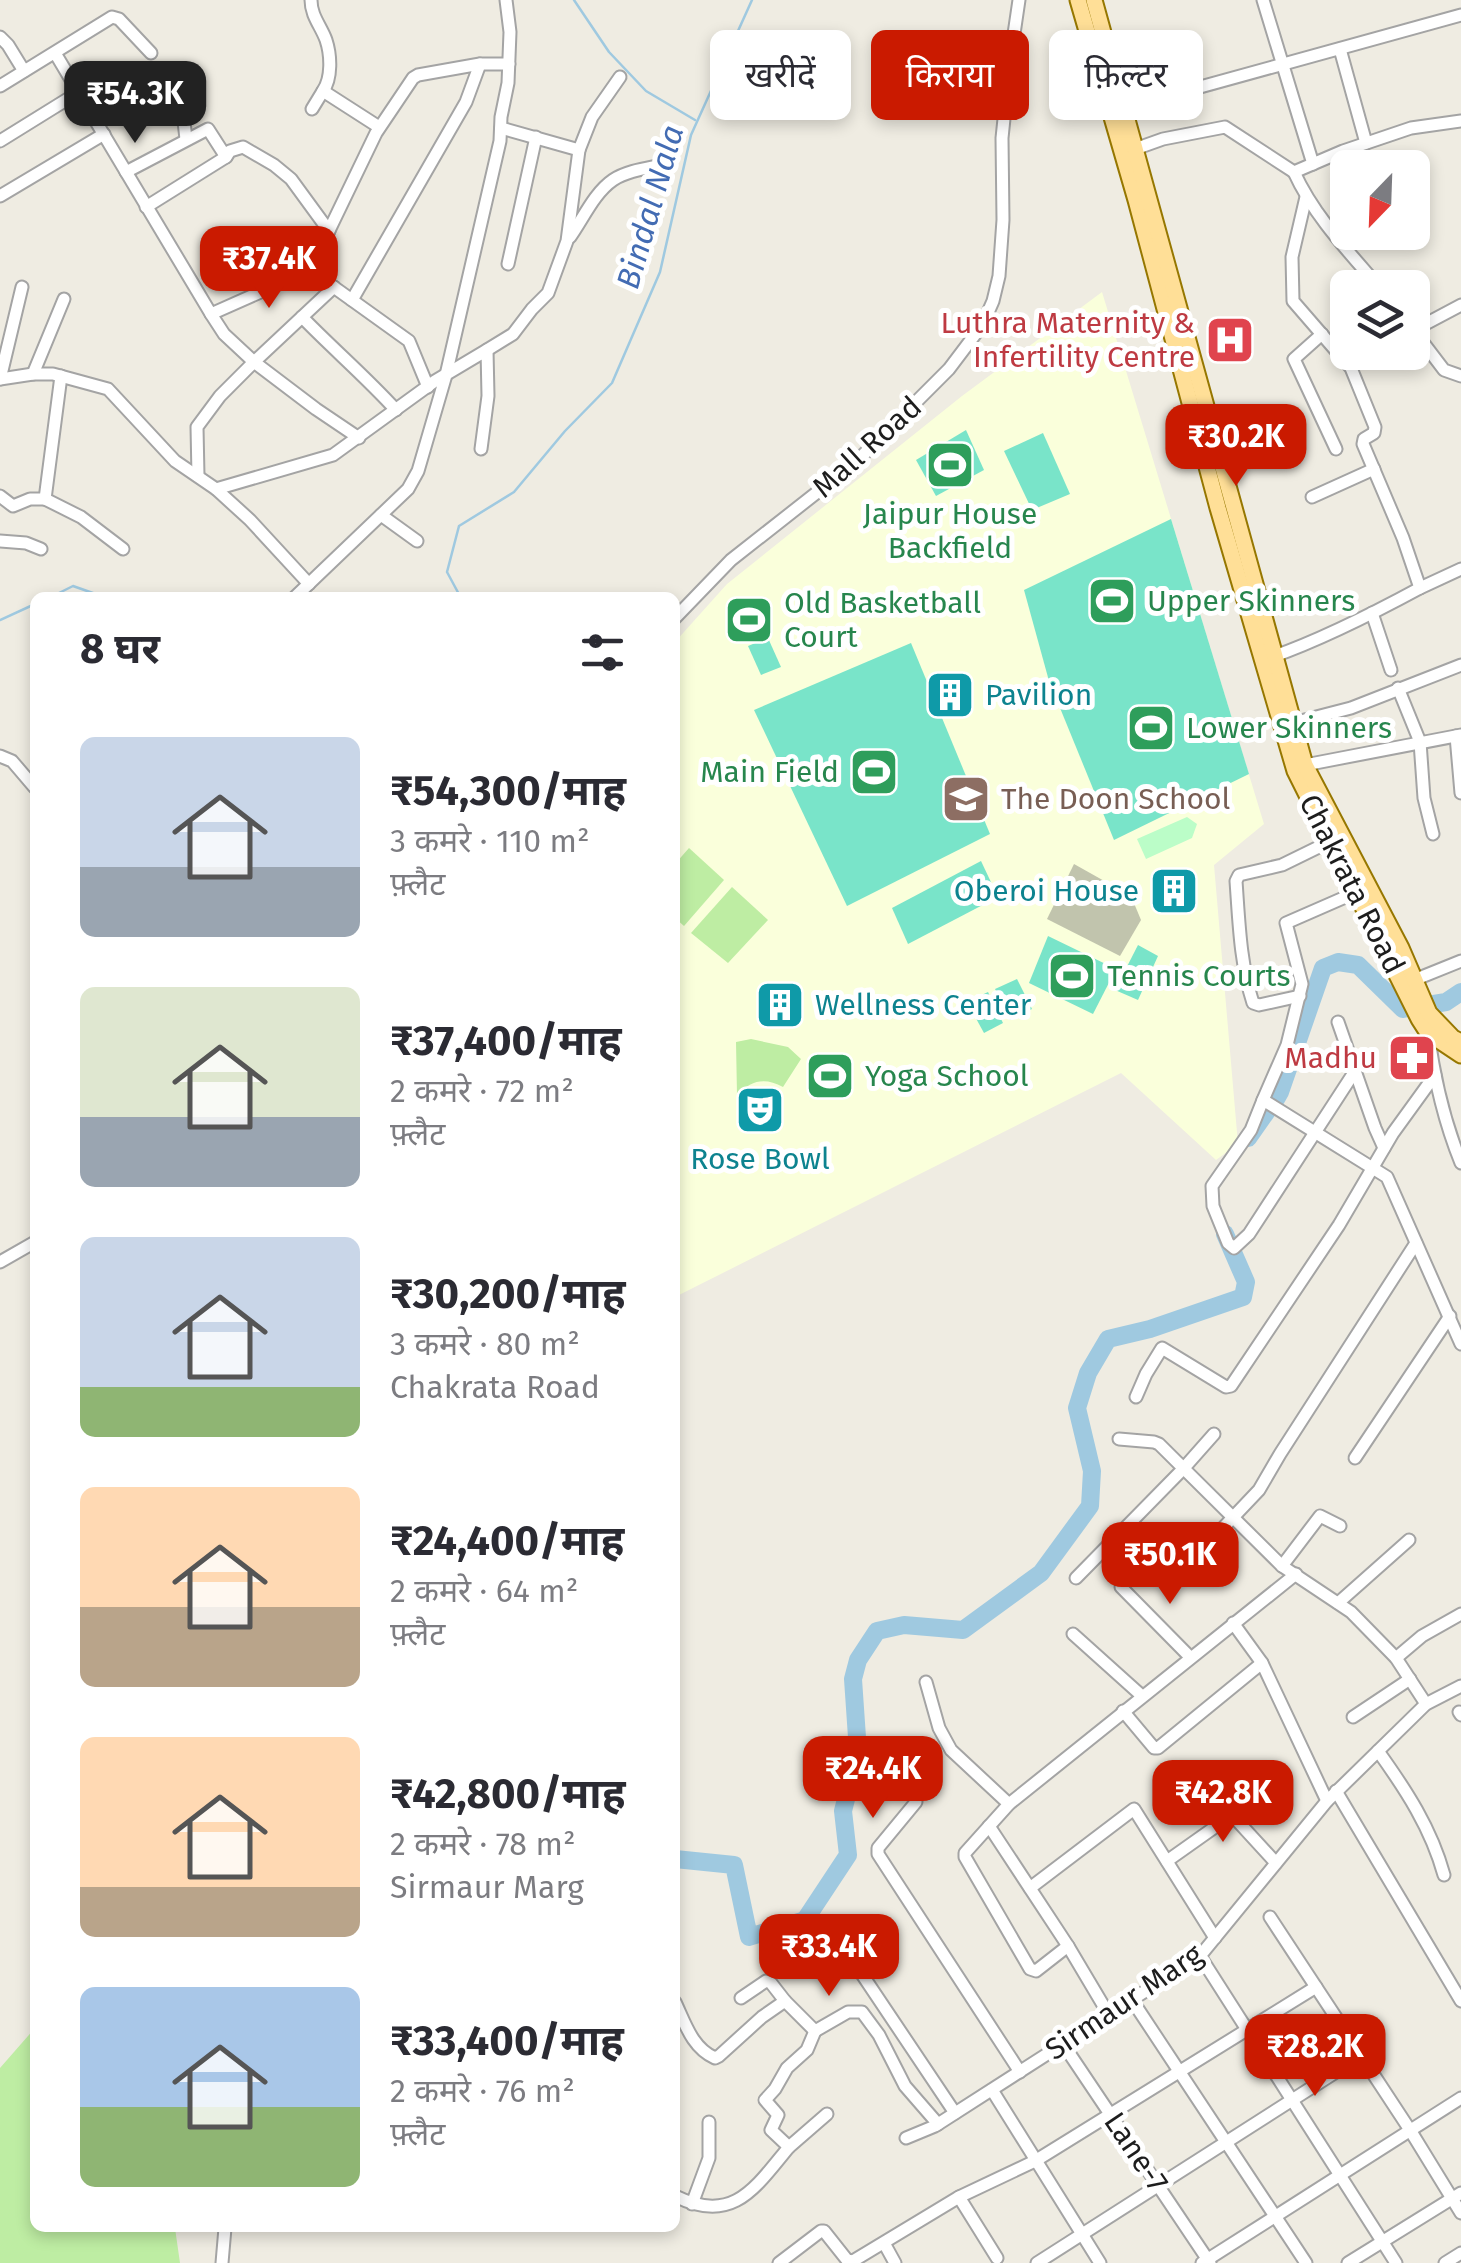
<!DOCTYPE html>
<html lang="hi">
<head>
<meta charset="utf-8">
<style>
  :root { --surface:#fff; --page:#f2f2f3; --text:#2b2b33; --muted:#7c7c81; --accent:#ca1a00 }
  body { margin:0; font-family:"Fira Sans","Noto Sans Devanagari",sans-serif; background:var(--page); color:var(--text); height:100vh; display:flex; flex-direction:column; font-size:38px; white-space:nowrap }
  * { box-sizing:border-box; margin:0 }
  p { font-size:32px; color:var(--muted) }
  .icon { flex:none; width:55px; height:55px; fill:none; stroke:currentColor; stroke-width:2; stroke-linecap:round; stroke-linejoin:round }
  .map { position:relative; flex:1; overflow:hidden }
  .drawer { position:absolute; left:30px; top:592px; width:650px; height:1640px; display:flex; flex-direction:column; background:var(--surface); border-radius:15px; box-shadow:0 5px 15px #0003 }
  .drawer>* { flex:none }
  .banner { position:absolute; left:710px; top:30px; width:600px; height:90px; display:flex; gap:20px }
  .needle { width:65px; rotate:203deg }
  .tools { position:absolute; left:1330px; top:150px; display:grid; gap:20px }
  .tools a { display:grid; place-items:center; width:100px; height:100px; border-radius:15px; background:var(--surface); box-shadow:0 5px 15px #0003; font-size:50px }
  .price { position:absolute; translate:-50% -85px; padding:0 22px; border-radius:20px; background:var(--accent); color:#fff; font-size:32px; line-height:65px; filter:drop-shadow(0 2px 5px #0008) }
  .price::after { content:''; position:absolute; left:50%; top:60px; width:30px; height:22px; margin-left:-15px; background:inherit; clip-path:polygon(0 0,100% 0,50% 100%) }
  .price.current { background:#222; color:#fff }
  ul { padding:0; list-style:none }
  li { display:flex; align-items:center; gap:30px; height:250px; padding:0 50px }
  li span { display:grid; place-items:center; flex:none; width:280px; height:200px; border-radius:15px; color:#555 }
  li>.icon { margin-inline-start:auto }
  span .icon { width:120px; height:120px; fill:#fffc; stroke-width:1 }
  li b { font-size:42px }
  h2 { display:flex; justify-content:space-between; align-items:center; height:120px; padding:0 50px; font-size:42px }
  .chip { padding:0 35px; border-radius:15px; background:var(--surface); box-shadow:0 5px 15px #0003; font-size:35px; line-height:90px }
  .chip.current { background:var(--accent); color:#fff }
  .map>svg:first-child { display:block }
  .education { fill:#faffdb }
  .construction { fill:#c1c4ad }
  .grass { fill:#beeda3 }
  .park { fill:#bbfdc8 }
  .pitch { fill:#79e4c9 }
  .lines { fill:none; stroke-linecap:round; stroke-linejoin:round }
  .stream { stroke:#9fc9e0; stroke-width:2.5 }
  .river { stroke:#9fc9e0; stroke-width:18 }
  .minor-casing { stroke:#a4a4a4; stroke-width:15 }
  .major-casing { stroke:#967700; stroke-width:19 }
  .minor { stroke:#fff; stroke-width:11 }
  .major { stroke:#ffdf97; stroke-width:15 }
  .labels { text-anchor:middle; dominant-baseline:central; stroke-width:10; stroke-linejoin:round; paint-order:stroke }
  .health-label { font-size:30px; fill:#be3a42; stroke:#fff; text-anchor:end }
  .street-label { font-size:30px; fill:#1d1d1d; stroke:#fff }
  .leisure-label { font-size:30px; fill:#27864d; stroke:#fff; text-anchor:start }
  .culture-label { font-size:30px; fill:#0d838f; stroke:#fff; text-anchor:start }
  .education-label { font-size:30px; fill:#785e54; stroke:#fff; text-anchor:start }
  .water-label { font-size:32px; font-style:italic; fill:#436cb3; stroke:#fff }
</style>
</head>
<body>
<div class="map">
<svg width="1461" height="2263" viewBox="0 0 1461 2263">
  <rect width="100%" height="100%" fill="#efece2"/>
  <path class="education" d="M1102 292 1264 824 1214 865 1238 1144 1216 1160 1121 1073 675 1297V642L727 584 962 396Z"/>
  <path class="construction" d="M1074 864 1131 896 1141 920 1120 956 1047 919Z"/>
  <g class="grass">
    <path d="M689 848 724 880 684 926 675 918V864Z"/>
    <path d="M732 887 768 920 728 963 691 933Z"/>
    <path d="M751 1039 788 1047 801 1059 783 1087C765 1077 751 1080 737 1095L736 1042Z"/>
    <path d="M35 2028V2228H175L180 2263H0V2068Z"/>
  </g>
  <path class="park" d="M1187 817 1197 824 1192 838 1146 859 1137 839Z"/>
  <g class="pitch">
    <path d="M966 430 984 470 936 496 916 460Z"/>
    <path d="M1043 433 1070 494 1032 510 1004 451Z"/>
    <path d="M1171 519 1249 774 1114 840 1049 681 1024 590Z"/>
    <path d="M753 602 766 631 746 640 733 610Z"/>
    <path d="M768 638 781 667 761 675 748 646Z"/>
    <path d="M911 643 990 834 847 906 754 710Z"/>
    <path d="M981 861 998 897 908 944 892 908Z"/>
    <path d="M1048 936 1116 969 1093 1014 1029 983Z"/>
    <path d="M1138 945 1158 956 1138 1000 1115 990Z"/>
    <path d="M1017 979 1032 1009 1010 1020 995 989Z"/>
    <path d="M988 992 1003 1023 984 1033 967 1002Z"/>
  </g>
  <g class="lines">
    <g class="stream">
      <path d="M574 0 609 52 646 91 695 120"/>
      <path d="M49 598 73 586 107 598"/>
      <path d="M461 598 447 572 459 526 514 492 565 431 612 383 660 272 691 135 752 0"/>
      <path d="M0 620 35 604"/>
    </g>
    <g class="river">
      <path d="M1434 1004 1446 1002 1461 992"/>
      <path d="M1276 1099 1280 1092 1323 968 1338 962 1358 965 1403 1009 1408 1008"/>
      <path d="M1248 1138 1267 1111"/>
      <path d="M675 1859 734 1865 749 1937 805 1920 848 1855 843 1811 858 1752 853 1679 858 1660 877 1631 904 1625 963 1630 1041 1573 1090 1506 1092 1471 1077 1408 1088 1373 1108 1339 1150 1329 1243 1297 1246 1282 1225 1234"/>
    </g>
    <g class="minor-casing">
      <g id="minor">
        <path d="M311 0C311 16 321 26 326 40 331 55 332 78 323 91"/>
        <path d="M1263 0 1313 164"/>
        <path d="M0 37 8 45 24 71"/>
        <path d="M1340 49 1366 143"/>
        <path d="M55 53 211 314 224 334 254 362 334 287"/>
        <path d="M0 86 112 17 119 19 151 53"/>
        <path d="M176 97 183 113 186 139"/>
        <path d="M1124 108 1461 15"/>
        <path d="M312 109 323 91 379 127"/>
        <path d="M0 141 79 92"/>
        <path d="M1135 149 1163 139 1225 127 1294 172"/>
        <path d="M579 150 592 117 620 77"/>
        <path d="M126 172 208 129 226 157 230 151 243 147 274 165 291 179 329 231"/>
        <path d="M0 196 104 134"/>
        <path d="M146 207 226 157"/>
        <path d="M570 237C583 219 594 193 613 180 628 170 650 168 667 164"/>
        <path d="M508 264 536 137"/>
        <path d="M310 270 409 341 428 387"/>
        <path d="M1380 288C1348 251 1314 216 1294 172L1343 151 1411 128 1461 121"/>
        <path d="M352 300 466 102 480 64"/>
        <path d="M211 314 310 270 376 133 413 78 418 75 480 64H509"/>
        <path d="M302 317C333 349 366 377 396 410"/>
        <path d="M1412 328 1444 370 1461 376"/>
        <path d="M1414 330 1461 305"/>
        <path d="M1322 334 1294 359 1336 449"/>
        <path d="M487 350 513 334 532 309 548 293 567 241 579 150 501 128"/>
        <path d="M33 374 64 299"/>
        <path d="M0 379 33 374H53L108 389 175 461 216 489 333 455 435 381 487 350 488 396 481 449"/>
        <path d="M0 379 22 287"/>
        <path d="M198 476 197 427 220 396 254 362 316 409 359 438"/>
        <path d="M216 489 250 520 309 584"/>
        <path d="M0 496 13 506 30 499H45L61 376"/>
        <path d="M1312 497 1374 469"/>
        <path d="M45 499 81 517 123 549"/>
        <path d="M381 515 417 541"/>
        <path d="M0 541 26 543 41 549"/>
        <path d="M1420 588 1461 569"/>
        <path d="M294 598 408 489 418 471 446 375 500 141 501 117 508 83 510 32 506 0"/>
        <path d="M1372 613 1391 670"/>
        <path d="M675 618 731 560 857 461 949 369 983 324 993 301 999 276 1003 220 1002 138 1010 61 1019 0"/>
        <path d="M1272 657C1323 639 1372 614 1420 588L1403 538 1363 444 1364 439 1374 433 1375 427 1351 368 1293 301 1292 257 1306 197"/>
        <path d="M1398 688 1420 742 1424 798 1433 834"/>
        <path d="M1293 723 1351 708 1461 665"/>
        <path d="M1456 736 1461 793"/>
        <path d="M0 756 12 761 35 788"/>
        <path d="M1305 765 1461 735"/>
        <path d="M1357 892 1286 923 1302 984 1287 1045 1263 1100 1387 1177 1461 1344"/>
        <path d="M1409 982 1461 961"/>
        <path d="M1300 996 1259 1005 1253 1003C1240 963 1239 922 1236 881L1239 875 1282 865 1331 841"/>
        <path d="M1338 1022 1375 1128 1384 1148"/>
        <path d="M1428 1032C1434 1078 1444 1121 1461 1163"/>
        <path d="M1263 1100 1251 1130 1212 1186 1213 1206 1228 1243 1234 1248 1249 1234 1355 1071"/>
        <path d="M0 1262 35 1242"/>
        <path d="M1136 1397 1146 1374 1162 1348 1226 1387 1231 1386 1339 1225 1393 1133 1435 1075"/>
        <path d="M1119 1439 1154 1442 1159 1444 1282 1566 1351 1612 1396 1658 1426 1704"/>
        <path d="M1355 1458 1450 1316"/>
        <path d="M1282 1566 1320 1516 1340 1526"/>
        <path d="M1184 1569 1259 1490 1280 1454 1416 1243"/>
        <path d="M1076 1578 1183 1469 1214 1434"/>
        <path d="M1121 1587 1190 1657"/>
        <path d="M1338 1603 1409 1540"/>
        <path d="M1233 1623 1262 1663 1327 1801"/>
        <path d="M1073 1634 1142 1696"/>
        <path d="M1396 1658 1422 1636 1461 1614"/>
        <path d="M926 1682 939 1728 951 1750 1009 1804"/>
        <path d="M1123 1711 1154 1748H1158L1262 1663"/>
        <path d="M1459 1712 1461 1715"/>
        <path d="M1353 1717 1410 1679"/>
        <path d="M1378 1751C1406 1790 1431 1828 1444 1875"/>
        <path d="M1336 1791 1461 2001"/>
        <path d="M916 1802 878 1848V1854L1020 2072"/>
        <path d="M989 1826 1068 1946 1109 2015"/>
        <path d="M1167 1861 1232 1815 1276 1863"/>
        <path d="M1030 1888 1134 1809 1215 1938"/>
        <path d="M1270 1917 1410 2130 1461 2213"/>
        <path d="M827 1922 955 2113"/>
        <path d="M1068 1946 1036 1971 1030 1969 965 1857V1853L1009 1804 1296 1574"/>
        <path d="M1200 1956 1396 2263"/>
        <path d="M741 1998 766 1981 771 1983 785 2001"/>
        <path d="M1132 2000 1306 2263"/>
        <path d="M675 2002C685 2023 692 2048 715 2058L719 2056 762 2017 785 2001 815 2031 848 2012H862L879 2035 905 2086 938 2124"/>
        <path d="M815 2031 807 2050 787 2068 775 2089 765 2100 778 2115 771 2130 789 2147 827 2114"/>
        <path d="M1063 2044 1210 2263"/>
        <path d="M992 2090 1100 2263"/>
        <path d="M906 2138 935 2126 1200 1956 1327 1801 1426 1704 1461 1686"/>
        <path d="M675 2196C733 2225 755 2188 789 2147"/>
        <path d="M959 2197 997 2258"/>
        <path d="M692 2204 709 2158V2122"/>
        <path d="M884 2243 895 2263"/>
        <path d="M222 2263 225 2228"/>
        <path d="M779 2263 821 2231H824L847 2260 853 2261 959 2197 1035 2161 1316 1987"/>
        <path d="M1037 2263 1361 2056"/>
        <path d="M1202 2263 1461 2098"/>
        <path d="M1348 2263 1461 2193"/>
        <path d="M1445 2263 1461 2253"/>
      </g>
    </g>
    <g class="major-casing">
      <g id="major">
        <path d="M1078 0 1136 200 1218 508 1295 771 1419 1019 1428 1033 1461 1055"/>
        <path d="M1094 0 1305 765 1401 948 1429 1013 1453 1038 1461 1042"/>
      </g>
    </g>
    <use href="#minor" class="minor"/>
    <use href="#major" class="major"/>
  </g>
  <defs>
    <g id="hospital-square" transform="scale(2.5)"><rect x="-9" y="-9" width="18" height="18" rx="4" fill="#e0444e" stroke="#fff"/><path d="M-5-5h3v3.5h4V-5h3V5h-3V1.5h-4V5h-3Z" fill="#fff"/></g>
    <g id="stadium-square" transform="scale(2.5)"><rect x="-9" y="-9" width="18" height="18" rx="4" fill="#2e9e5b" stroke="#fff"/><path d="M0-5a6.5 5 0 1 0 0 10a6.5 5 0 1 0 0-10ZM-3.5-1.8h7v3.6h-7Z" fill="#fff"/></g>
    <g id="building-square" transform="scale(2.5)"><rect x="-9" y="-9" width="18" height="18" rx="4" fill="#0f9aa8" stroke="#fff"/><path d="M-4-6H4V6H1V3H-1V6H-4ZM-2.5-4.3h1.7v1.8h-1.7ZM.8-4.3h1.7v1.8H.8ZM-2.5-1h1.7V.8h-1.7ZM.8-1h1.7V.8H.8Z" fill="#fff"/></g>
    <g id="school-square" transform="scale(2.5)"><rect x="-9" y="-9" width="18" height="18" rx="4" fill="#8d6e63" stroke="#fff"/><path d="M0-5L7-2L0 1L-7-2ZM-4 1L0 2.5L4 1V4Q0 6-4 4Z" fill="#fff"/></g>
    <g id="pharmacy-square" transform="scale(2.5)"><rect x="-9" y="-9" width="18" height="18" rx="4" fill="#e0444e" stroke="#fff"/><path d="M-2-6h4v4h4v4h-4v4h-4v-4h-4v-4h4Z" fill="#fff"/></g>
    <g id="theatre-square" transform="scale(2.5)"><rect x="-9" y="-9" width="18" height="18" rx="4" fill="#0f9aa8" stroke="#fff"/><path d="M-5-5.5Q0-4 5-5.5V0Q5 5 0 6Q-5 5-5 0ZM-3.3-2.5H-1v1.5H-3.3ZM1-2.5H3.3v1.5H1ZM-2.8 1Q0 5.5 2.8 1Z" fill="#fff"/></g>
  </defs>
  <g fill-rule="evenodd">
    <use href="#hospital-square" x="1230" y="340"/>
    <use href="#stadium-square" x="950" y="465"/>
    <use href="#stadium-square" x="1112" y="601"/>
    <use href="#stadium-square" x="749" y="620"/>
    <use href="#building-square" x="950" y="695"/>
    <use href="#stadium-square" x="1151" y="728"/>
    <use href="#stadium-square" x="874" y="772"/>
    <use href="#school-square" x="966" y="799"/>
    <use href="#building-square" x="1174" y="891"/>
    <use href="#stadium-square" x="1072" y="976"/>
    <use href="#building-square" x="780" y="1005"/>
    <use href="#pharmacy-square" x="1412" y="1058"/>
    <use href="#stadium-square" x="830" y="1076"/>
    <use href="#theatre-square" x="760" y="1110"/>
  </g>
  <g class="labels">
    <g class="health-label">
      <text x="1195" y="323">Luthra Maternity &amp;<tspan x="1195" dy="34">Infertility Centre</tspan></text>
      <text x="1377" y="1058">Madhu</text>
    </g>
    <g class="street-label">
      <text transform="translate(867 447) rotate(-42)">Mall Road</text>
      <text transform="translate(1352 884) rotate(63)">Chakrata Road</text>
      <text transform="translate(1124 2002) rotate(-34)">Sirmaur Marg</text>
      <text transform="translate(1136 2152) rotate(56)">Lane-7</text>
    </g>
    <g class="leisure-label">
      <text x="950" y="514" text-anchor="middle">Jaipur House<tspan x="950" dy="34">Backfield</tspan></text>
      <text x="1147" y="601">Upper Skinners</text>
      <text x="784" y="603">Old Basketball<tspan x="784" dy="34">Court</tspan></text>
      <text x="1186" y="728">Lower Skinners</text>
      <text x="839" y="772" text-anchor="end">Main Field</text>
      <text x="1107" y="976">Tennis Courts</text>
      <text x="865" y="1076">Yoga School</text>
    </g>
    <g class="culture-label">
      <text x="985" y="695">Pavilion</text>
      <text x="1139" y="891" text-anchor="end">Oberoi House</text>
      <text x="815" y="1005">Wellness Center</text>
      <text x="760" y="1159" text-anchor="middle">Rose Bowl</text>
    </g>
    <g class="education-label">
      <text x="1001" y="799">The Doon School</text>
    </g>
    <g class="water-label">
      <text transform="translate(650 207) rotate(-74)">Bindal Nala</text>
    </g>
  </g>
</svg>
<div class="tools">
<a><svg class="needle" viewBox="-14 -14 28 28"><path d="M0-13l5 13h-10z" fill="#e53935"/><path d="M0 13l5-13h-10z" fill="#7c7c81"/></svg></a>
<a><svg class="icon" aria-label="layers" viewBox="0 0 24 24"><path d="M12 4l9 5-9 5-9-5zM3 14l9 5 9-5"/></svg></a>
</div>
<b class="price current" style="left:135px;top:146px">₹54.3K</b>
<b class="price" style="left:269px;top:311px">₹37.4K</b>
<b class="price" style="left:1236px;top:489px">₹30.2K</b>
<b class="price" style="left:1170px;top:1607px">₹50.1K</b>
<b class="price" style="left:873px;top:1821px">₹24.4K</b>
<b class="price" style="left:1223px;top:1845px">₹42.8K</b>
<b class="price" style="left:829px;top:1999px">₹33.4K</b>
<b class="price" style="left:1315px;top:2099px">₹28.2K</b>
<div class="banner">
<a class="chip">खरीदें</a>
<a class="chip current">किराया</a>
<a class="chip">फ़िल्टर</a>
</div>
<section class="drawer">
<h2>8 घर<svg class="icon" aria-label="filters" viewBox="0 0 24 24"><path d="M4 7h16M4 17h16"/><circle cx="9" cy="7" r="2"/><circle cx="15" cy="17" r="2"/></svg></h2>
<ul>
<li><span style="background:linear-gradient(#c9d6e8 65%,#9aa5b1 0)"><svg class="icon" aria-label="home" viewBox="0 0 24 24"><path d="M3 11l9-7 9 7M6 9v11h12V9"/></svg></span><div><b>₹54,300/माह</b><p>3 कमरे · 110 m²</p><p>फ़्लैट</p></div></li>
<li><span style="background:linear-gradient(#dfe7d0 65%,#9aa5b1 0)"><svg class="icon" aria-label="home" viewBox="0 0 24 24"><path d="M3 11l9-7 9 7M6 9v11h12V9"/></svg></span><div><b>₹37,400/माह</b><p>2 कमरे · 72 m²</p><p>फ़्लैट</p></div></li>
<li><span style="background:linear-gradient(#c9d6e8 75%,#8fb573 0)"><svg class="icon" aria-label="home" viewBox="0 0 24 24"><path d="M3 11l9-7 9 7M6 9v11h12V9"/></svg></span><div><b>₹30,200/माह</b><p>3 कमरे · 80 m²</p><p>Chakrata Road</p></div></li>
<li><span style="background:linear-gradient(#ffd9b3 60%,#b9a48a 0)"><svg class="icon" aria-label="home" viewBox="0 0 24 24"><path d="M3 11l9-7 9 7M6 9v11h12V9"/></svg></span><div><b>₹24,400/माह</b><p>2 कमरे · 64 m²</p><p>फ़्लैट</p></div></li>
<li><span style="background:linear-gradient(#ffd9b3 75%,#b9a48a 0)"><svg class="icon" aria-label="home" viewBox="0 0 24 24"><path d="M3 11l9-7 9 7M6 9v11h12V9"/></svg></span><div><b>₹42,800/माह</b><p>2 कमरे · 78 m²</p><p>Sirmaur Marg</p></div></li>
<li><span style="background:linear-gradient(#a9c7e8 60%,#8fb573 0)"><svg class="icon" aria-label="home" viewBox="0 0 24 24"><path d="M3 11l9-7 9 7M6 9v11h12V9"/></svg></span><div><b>₹33,400/माह</b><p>2 कमरे · 76 m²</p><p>फ़्लैट</p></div></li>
</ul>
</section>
</div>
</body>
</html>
